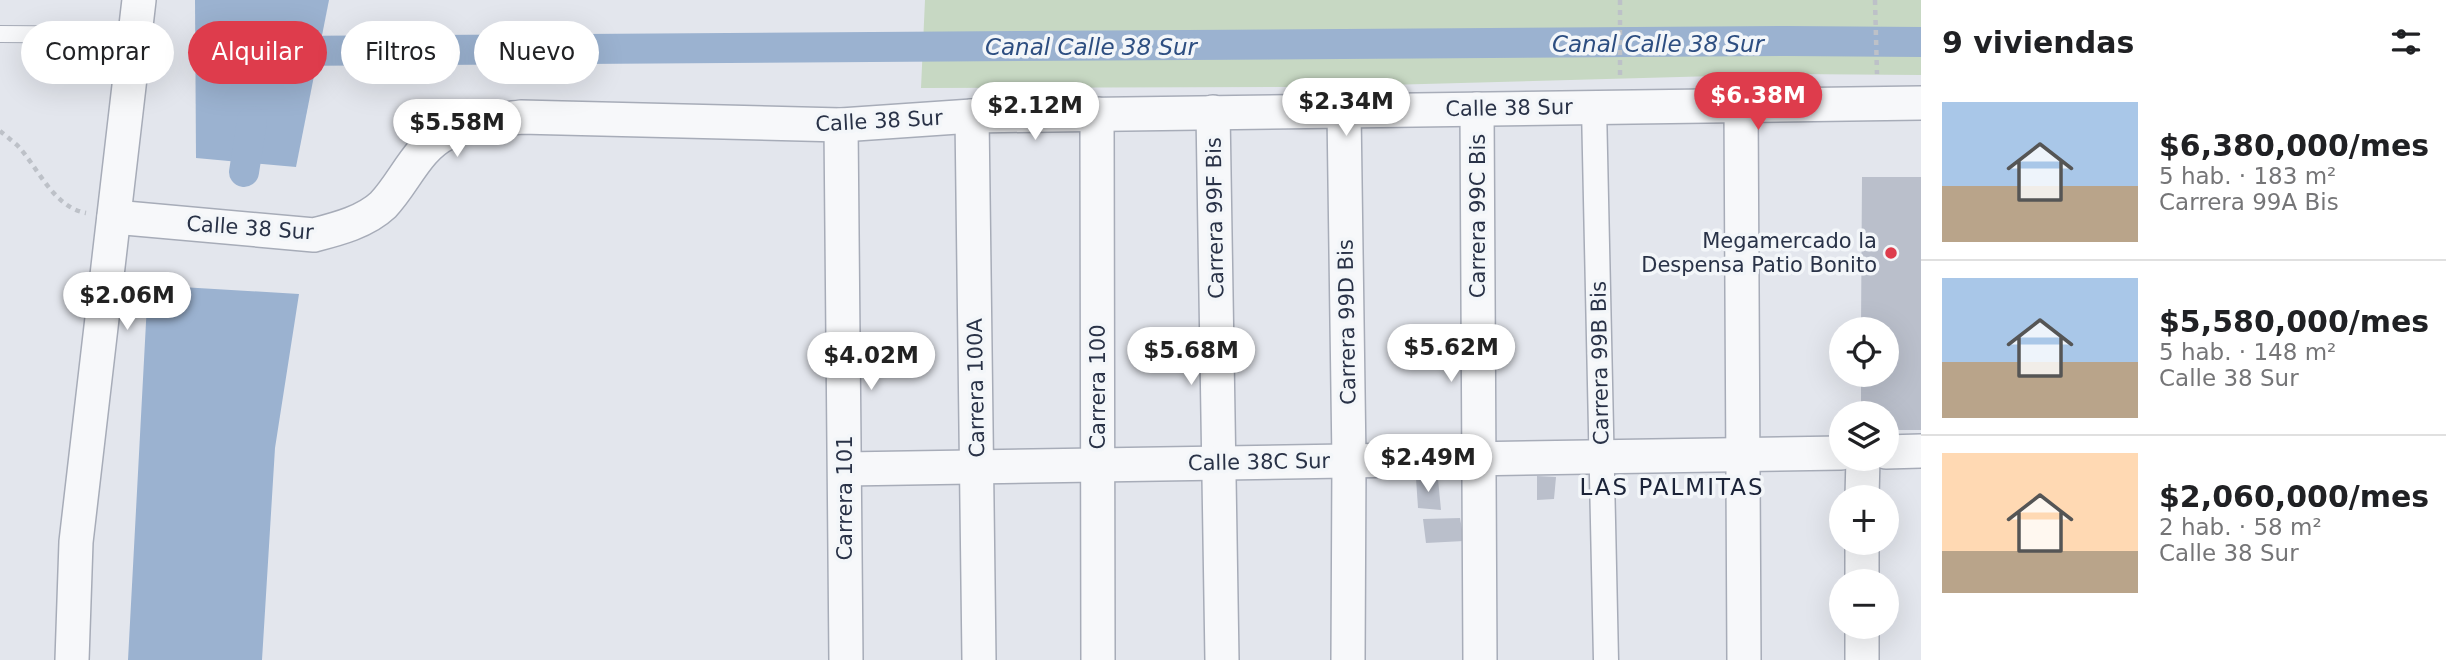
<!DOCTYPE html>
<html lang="es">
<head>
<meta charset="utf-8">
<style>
  :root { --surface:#fff; --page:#f2f2f2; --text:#202124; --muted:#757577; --line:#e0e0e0; --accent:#de3c4c }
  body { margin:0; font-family:"DejaVu Sans",sans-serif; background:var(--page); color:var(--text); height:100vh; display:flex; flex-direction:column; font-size:26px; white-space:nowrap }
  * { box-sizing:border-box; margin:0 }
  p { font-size:23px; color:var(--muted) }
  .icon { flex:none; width:38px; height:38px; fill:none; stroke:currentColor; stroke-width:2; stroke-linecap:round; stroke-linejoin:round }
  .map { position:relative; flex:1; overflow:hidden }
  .details { display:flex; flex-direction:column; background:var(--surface); width:525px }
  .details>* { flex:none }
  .banner { position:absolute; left:21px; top:21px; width:665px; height:63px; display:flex; gap:14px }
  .fabs { position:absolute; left:1829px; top:317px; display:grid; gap:14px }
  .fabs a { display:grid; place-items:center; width:70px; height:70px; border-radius:50%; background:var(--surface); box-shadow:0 7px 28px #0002; font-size:35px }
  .price { position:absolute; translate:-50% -60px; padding:0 16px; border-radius:24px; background:#fff; color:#222; font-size:23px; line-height:46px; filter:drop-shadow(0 2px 4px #0008) }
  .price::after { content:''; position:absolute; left:50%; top:42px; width:21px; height:16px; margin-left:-10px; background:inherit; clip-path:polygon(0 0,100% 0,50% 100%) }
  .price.on { background:var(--accent); color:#fff }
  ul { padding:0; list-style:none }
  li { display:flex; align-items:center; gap:21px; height:175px; padding:0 21px }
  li+li { border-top:2px solid var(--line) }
  li span { display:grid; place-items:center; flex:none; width:196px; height:140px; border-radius:0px; color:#555 }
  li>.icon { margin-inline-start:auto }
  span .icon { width:84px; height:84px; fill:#fffc; stroke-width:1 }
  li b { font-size:30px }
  h2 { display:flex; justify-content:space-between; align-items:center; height:84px; padding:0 21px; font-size:30px }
  .tag { padding:0 24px; border-radius:32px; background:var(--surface); box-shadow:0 7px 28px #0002; font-size:24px; line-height:63px }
  .tag.on { background:var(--accent); color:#fff }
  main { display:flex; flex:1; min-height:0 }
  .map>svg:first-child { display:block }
  .green { fill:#c7d8c3 }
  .water { fill:#9bb2d0 }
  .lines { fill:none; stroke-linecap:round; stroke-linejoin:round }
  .canal { stroke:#9bb2d0; stroke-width:30 }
  .building { fill:#babfcb }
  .service-casing { stroke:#a7acb8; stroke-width:18 }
  .pedestrian-casing { stroke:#a7acb8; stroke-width:27 }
  .minor-casing { stroke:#a7acb8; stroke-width:36 }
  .path { stroke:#bdc1c8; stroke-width:4.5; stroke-dasharray:5 5; stroke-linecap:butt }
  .service { stroke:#f7f8fa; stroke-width:16 }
  .pedestrian { stroke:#f7f8fa; stroke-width:24 }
  .minor { stroke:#f7f8fa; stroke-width:33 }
  .poi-dot { fill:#de3c4c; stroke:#f3f6f9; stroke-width:2.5 }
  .labels { text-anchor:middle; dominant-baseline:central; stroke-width:7; stroke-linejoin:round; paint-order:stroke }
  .street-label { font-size:21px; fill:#293247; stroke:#f3f6f9 }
  .poi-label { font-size:21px; fill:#293247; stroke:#f3f6f9; text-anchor:end }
  .water-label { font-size:23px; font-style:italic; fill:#2d4e81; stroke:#f3f6f9 }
  .neighbourhood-label { font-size:23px; letter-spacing:2px; fill:#1b2338; stroke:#f3f6f9 }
</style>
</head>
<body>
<main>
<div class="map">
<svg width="1921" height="660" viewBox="0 0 1921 660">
  <rect width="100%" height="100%" fill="#e3e6ed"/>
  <path class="green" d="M925 0H1921V75L1791 74 1312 87 921 88Z"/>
  <g class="water">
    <path d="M195 0H329L296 167 196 158Z"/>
    <path d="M148 285 299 294 275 448 262 660H128Z"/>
  </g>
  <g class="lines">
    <g class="canal">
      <path d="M280 51 1787 41 1921 42"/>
      <path d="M244 172 252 121"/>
    </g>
  </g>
  <g class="building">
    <path d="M1862 177H1921V430H1886V413H1861V374H1886V329H1861Z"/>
    <path d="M1537 476 1556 477 1554 499 1537 500Z"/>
    <path d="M1416 478 1438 479 1441 510 1418 508Z"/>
    <path d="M1460 518 1464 541 1426 543 1423 519Z"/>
  </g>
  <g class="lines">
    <g class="service-casing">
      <path id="service" d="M0 34 135 35"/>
    </g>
    <g class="pedestrian-casing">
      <path id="pedestrian" d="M1594 107 1606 660"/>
    </g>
    <g class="minor-casing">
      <g id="minor">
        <path d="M1741 105 1744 660"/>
        <path d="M1477 109 1480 660"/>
        <path d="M1344 111 1349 461 1348 660"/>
        <path d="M1213 112 1222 660"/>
        <path d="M1097 114 1098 660"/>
        <path d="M972 116 979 660"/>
        <path d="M841 125 846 660"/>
        <path d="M114 217 314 235C337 229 365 222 383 205 405 182 417 147 447 133 470 122 496 120 521 117L841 125 972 116 1921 103"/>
        <path d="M1886 452 1921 451"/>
        <path d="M845 469 1841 453"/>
        <path d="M1862 497 1863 458"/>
        <path d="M1862 581V542"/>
        <path d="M72 660 76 542 139 0"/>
        <path d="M1862 660V626"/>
      </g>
    </g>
    <g class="path">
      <path d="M1620 0V78"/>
      <path d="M1875 0 1877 74"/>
      <path d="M0 131C5 135 11 140 17 145 38 167 53 207 86 213"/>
    </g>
    <use href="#service" class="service"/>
    <use href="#pedestrian" class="pedestrian"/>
    <use href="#minor" class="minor"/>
  </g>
  <circle class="poi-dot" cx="1891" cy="253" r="7"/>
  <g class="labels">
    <g class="street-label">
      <text transform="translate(1509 108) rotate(-1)">Calle 38 Sur</text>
      <text transform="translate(879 121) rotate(-3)">Calle 38 Sur</text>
      <text transform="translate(1478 216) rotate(-90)">Carrera 99C Bis</text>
      <text transform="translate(1215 218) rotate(-91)">Carrera 99F Bis</text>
      <text transform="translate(250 228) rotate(4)">Calle 38 Sur</text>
      <text transform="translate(1347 322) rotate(-91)">Carrera 99D Bis</text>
      <text transform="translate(1600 363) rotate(-91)">Carrera 99B Bis</text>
      <text transform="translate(1098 387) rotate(-90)">Carrera 100</text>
      <text transform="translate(976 388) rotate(-91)">Carrera 100A</text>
      <text transform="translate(1259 462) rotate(-1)">Calle 38C Sur</text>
      <text transform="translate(845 498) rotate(-90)">Carrera 101</text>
    </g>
    <g class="poi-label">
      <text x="1877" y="241">Megamercado la<tspan x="1877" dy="24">Despensa Patio Bonito</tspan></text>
    </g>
    <g class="water-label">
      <text x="1658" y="44">Canal Calle 38 Sur</text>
      <text x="1091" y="47">Canal Calle 38 Sur</text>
    </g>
    <g class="neighbourhood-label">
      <text x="1672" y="487">LAS PALMITAS</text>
    </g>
  </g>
</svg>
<div class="fabs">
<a><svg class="icon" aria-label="locate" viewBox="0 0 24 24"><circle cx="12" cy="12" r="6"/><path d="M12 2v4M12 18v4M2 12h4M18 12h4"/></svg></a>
<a><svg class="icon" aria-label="layers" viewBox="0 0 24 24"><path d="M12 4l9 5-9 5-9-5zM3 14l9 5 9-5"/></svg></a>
<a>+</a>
<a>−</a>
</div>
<b class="price on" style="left:1758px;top:132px">$6.38M</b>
<b class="price" style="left:1346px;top:138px">$2.34M</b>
<b class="price" style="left:1035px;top:142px">$2.12M</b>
<b class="price" style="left:457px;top:159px">$5.58M</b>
<b class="price" style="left:127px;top:332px">$2.06M</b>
<b class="price" style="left:1451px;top:384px">$5.62M</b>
<b class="price" style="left:1191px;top:387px">$5.68M</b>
<b class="price" style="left:871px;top:392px">$4.02M</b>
<b class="price" style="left:1428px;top:494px">$2.49M</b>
<div class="banner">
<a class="tag">Comprar</a>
<a class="tag on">Alquilar</a>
<a class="tag">Filtros</a>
<a class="tag">Nuevo</a>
</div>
</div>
<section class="details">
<h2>9 viviendas<svg class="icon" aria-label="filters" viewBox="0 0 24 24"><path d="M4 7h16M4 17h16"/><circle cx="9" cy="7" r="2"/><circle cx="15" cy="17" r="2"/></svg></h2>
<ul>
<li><span style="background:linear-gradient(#a9c7e8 60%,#b9a48a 0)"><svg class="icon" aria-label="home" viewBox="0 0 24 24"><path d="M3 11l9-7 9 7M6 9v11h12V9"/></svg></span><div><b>$6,380,000/mes</b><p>5 hab. · 183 m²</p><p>Carrera 99A Bis</p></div></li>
<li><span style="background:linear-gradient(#a9c7e8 60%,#b9a48a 0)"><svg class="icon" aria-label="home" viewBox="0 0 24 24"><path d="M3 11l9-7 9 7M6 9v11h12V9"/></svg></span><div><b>$5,580,000/mes</b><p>5 hab. · 148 m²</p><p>Calle 38 Sur</p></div></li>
<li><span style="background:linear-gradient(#ffd9b3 70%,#b9a48a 0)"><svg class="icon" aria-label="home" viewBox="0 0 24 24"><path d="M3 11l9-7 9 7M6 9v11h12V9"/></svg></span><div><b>$2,060,000/mes</b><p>2 hab. · 58 m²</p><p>Calle 38 Sur</p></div></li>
</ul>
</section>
</main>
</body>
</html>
